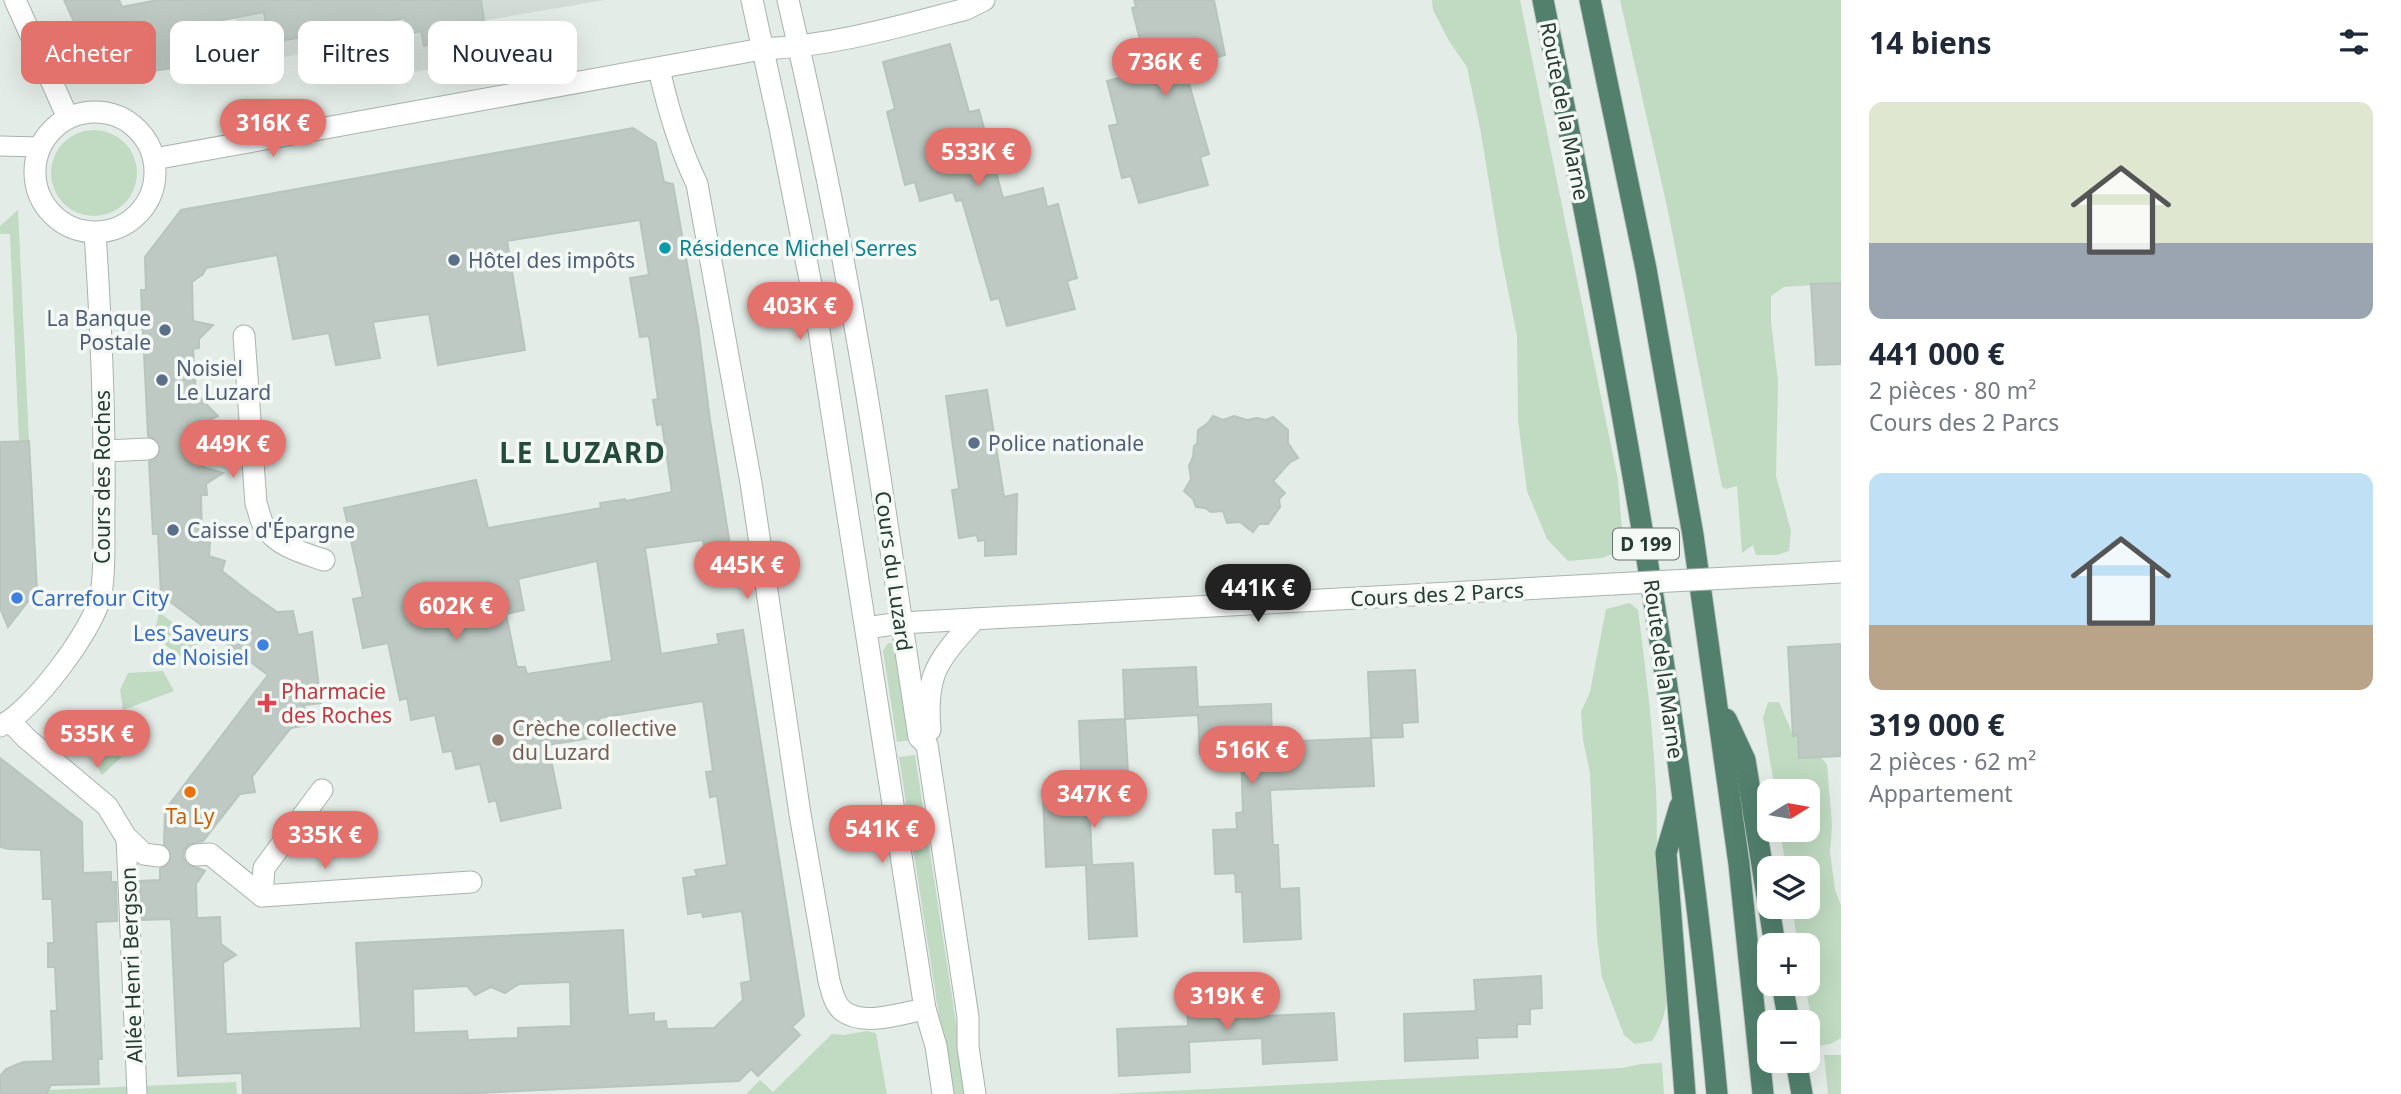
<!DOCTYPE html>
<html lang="fr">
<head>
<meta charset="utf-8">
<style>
  :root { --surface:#fff; --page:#f2f2f3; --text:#1f2937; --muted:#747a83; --accent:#e3726c }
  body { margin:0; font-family:"Noto Sans",sans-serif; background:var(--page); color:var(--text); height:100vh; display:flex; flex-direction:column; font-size:26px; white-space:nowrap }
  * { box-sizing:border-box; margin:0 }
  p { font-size:23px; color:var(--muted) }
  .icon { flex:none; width:38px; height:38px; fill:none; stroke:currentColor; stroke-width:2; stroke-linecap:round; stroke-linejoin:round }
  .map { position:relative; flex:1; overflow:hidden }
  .drawer { display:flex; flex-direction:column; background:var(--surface); width:560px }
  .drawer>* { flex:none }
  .guide { position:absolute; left:21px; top:21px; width:665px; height:63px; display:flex; gap:14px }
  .needle { width:46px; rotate:79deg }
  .fabs { position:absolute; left:1757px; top:779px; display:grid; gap:14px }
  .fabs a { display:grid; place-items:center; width:63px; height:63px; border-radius:14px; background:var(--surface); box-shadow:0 7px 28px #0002; font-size:35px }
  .price { position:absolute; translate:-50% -60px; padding:0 16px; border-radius:24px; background:var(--accent); color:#fff; font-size:23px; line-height:46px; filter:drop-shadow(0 2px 4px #0008) }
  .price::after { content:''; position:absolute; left:50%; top:42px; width:21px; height:16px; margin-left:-10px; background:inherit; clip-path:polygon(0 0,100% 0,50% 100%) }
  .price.on { background:#222; color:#fff }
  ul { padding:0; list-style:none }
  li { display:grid; align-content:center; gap:14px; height:371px; padding:0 28px }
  li span { display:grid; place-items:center; height:217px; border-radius:14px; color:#555 }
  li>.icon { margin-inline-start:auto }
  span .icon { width:126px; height:126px; fill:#fffc; stroke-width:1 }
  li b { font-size:30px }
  h2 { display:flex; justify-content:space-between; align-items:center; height:84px; padding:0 28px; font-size:30px }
  .pill { padding:0 24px; border-radius:14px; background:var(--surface); box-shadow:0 7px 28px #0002; font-size:24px; line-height:63px }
  .pill.on { background:var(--accent); color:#fff }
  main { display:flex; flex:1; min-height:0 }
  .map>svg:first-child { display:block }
  .built { fill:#d3dcd6 }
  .green { fill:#c0dbc2 }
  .building { fill:#bdc9c2; stroke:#b7c5bd; stroke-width:2; fill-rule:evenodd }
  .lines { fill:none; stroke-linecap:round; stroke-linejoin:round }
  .minor-tunnel { stroke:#bec9c3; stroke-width:21; stroke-dasharray:21 10; stroke-linecap:butt }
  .pedestrian-casing { stroke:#a7b4ad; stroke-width:21 }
  .minor-casing { stroke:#a7b4ad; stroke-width:23 }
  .trunk-casing { stroke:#c2c8c6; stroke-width:23 }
  .pedestrian { stroke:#fff; stroke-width:19 }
  .minor { stroke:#fff; stroke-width:21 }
  .trunk { stroke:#52806d; stroke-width:21 }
  .minor-bridge-casing { stroke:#a7b4ad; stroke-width:23; stroke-linecap:butt }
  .minor-bridge { stroke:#fff; stroke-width:21 }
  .culture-dot { fill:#0f9aa8; stroke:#f5f9f6; stroke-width:2.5 }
  .service-dot { fill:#5c6f8a; stroke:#f5f9f6; stroke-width:2.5 }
  .shop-dot { fill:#3f7fe0; stroke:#f5f9f6; stroke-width:2.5 }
  .health-dot { fill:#e0444e; stroke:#f5f9f6; stroke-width:2.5 }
  .education-dot { fill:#8d6e63; stroke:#f5f9f6; stroke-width:2.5 }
  .food-dot { fill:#e8710a; stroke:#f5f9f6; stroke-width:2.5 }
  .labels { text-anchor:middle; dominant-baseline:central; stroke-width:7; stroke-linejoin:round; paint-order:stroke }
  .shield { fill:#f5f9f6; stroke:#64756d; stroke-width:2 }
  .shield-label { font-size:19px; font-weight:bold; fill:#263c32 }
  .street-label { font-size:21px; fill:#263c32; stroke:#f5f9f6 }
  .culture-label { font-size:21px; fill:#0d838f; stroke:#f5f9f6; text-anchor:start }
  .service-label { font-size:21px; fill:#4e5e75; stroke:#f5f9f6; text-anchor:start }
  .shop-label { font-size:21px; fill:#366cbe; stroke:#f5f9f6; text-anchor:start }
  .health-label { font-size:21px; fill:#be3a42; stroke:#f5f9f6; text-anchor:start }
  .education-label { font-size:21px; fill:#785e54; stroke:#f5f9f6; text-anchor:start }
  .food-label { font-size:21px; fill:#c56008; stroke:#f5f9f6 }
  .district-label { font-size:28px; font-weight:bold; letter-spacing:2px; fill:#244c3a; stroke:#f5f9f6 }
</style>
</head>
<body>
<main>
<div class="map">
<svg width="1841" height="1094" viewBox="0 0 1841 1094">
  <rect width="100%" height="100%" fill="#e4ece7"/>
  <path class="built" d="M232 0H605L482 21 488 59 415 72 408 35 272 59 270 50 242 56Z"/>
  <g class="green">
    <path d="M1432 0H1520L1618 480 1622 531 1615 553 1602 558 1568 561 1547 539 1527 491 1518 420 1517 336 1500 250 1481 133 1467 67 1449 41 1433 10Z"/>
    <path d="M1620 0H1841V283L1784 287 1771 296V321L1778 382 1776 476 1791 531 1789 551 1777 555H1756L1753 545 1742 553 1737 486 1726 489 1722 487 1668 211Z"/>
    <circle cx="94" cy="173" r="43"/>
    <path d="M18 210 29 441H19L10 234H0V226Z"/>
    <path d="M1630 603 1638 610C1645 664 1652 719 1655 774 1658 809 1656 845 1658 880 1660 931 1683 995 1652 1041L1635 1044 1624 1035 1602 977 1597 937 1590 773 1583 740 1581 712 1590 692 1606 609Z"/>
    <path d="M159 612 199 643 181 657 154 636Z"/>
    <path d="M888 643H895L912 740 897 742 883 651Z"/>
    <path d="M163 671 174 691 123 710 120 690 128 673Z"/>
    <path d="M1768 702H1779L1793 735H1798L1800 758 1821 757 1827 765 1832 825 1830 852 1835 890 1841 905V1038L1830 1044 1819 1046 1812 1024 1805 984H1808V945H1798L1792 907 1808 906V868H1786L1780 830H1808V791H1775L1763 718Z"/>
    <path d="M124 734 126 753 102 775 85 746Z"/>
    <path d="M915 755 967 1094H951L899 757Z"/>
    <path d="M867 1031 876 1033 887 1094H746L760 1080 773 1092 832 1034 844 1035Z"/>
    <path d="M1824 1055H1841V1094H1828Z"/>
    <path d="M1662 1063 1664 1094H1108L1622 1068 1641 1064Z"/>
    <path d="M236 1082 237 1094H42L48 1090Z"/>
  </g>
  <g class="building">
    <path d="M64 0H119L122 7 157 0H481L484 20 471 22 473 36 424 46 421 31 408 34 405 18 269 43 264 12 197 25 205 63 147 72 123 60 105 55H89Z"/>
    <path d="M1134 0H1214L1225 55 1184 66 1209 154 1200 157 1208 185 1139 203 1131 176 1122 178 1109 126 1118 124 1107 81 1145 71 1137 41 1140 40 1132 8 1136 7Z"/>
    <path d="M950 44 969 112 979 110 1003 198 1043 188 1047 207 1058 204 1077 278 1067 281 1075 309 1007 326 999 298 991 300 962 200 956 201 953 192 920 201 915 182 905 185 887 112 895 109 883 62Z"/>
    <path d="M633 128 656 143 664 182 673 184 698 326 710 420 730 545 723 552 705 554 703 540 645 548 661 654 719 644 717 634 743 630 804 1016 792 1027 800 1035 758 1076 751 1069 739 1081 456 1094H243L242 1073 178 1076 171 919 142 920 140 881 160 880V869L169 864 172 858 171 850 164 844 165 810 268 675 161 595 158 534H153L149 462 156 460 161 449 159 441 148 436 141 290H146L145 257 181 210ZM640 220 649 275 630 278 640 337 649 336 658 399 653 400 657 425 662 424 672 492 626 501 625 499 600 503 601 508 488 528 476 480 344 508 363 597 353 599 363 648 388 643 400 700 407 698 411 720 435 715 443 752 452 751 456 769 480 764 489 802 496 800 501 821 561 808 548 745 602 736 599 718 703 701 713 771 706 772 710 797 717 796 727 865 695 870 697 876 683 878 688 914 702 912 703 917 742 911 751 981 741 983 743 1000 714 1028 667 1029 666 1021 654 1022V1013L628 1015 623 930 356 943 361 1028 226 1034 223 963 236 955 221 944 220 917 197 918 196 884 205 871 186 863 183 857 184 850 189 844 203 841 240 794 255 792 252 777 263 763 291 728 308 725 304 705 321 703 312 632 298 635 293 611 277 612 250 593 222 571 225 561 209 556 210 542H202L201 495H207L206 484 223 473 200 466V460L193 458 186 449 188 441 199 434 198 426 218 416 198 396H196L193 349 199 348V339L213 325 193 321 192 282 203 274 206 268 277 255 293 339 329 333 336 365 380 358 373 322 429 314 438 365 525 350 507 241ZM597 561 612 661 527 674 525 667H517L506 614 524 610 518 579ZM570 982 571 1026 518 1028V1038L468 1040 467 1031 414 1033 413 989 467 986 475 995 491 987 505 993 519 984Z"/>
    <path d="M1841 283V364L1816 365 1811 284Z"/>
    <path d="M987 390 1004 497 1017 494 1016 554 985 556V540L978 541 977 535 959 538 952 490 959 489 946 396Z"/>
    <path d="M1213 416 1223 420 1234 416 1247 420 1257 418 1266 420 1273 417 1288 430V443L1298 458 1289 463 1273 481 1285 493 1279 499 1280 507 1268 524H1259L1253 532 1240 522 1227 523 1223 511 1211 512 1205 508 1196 507 1193 499 1184 491 1191 479 1189 466 1193 457 1194 446 1197 444 1198 430 1208 423Z"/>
    <path d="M29 441 37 590 8 627 0 608V442Z"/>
    <path d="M1841 644V756L1799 758 1798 735 1793 736 1788 647Z"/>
    <path d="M1196 667 1198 707 1271 704 1272 742 1371 738 1374 786 1270 790 1273 845H1278L1280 889 1299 888 1301 939 1244 942 1242 892H1236L1235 873 1215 874 1213 830 1237 829 1236 813 1243 812 1241 753 1200 754 1198 715 1125 719 1123 670Z"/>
    <path d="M1415 670 1418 722 1402 723 1403 737 1371 738 1368 672Z"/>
    <path d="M1125 719 1129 790 1089 793 1092 865 1133 863 1137 936 1089 939 1086 865 1046 867 1043 795 1082 793 1079 721Z"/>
    <path d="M0 758 82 822 83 873 111 872V882H116L117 921 96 922 102 1059H98L99 1084 51 1085 46 1094H0V1076L6 1069 23 1062 53 1061 51 1011H57L55 967H48V943H54L52 899H43L41 850 9 849 0 847Z"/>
    <path d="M1541 976 1542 1008 1530 1009V1024H1517V1037L1477 1038 1478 1058 1405 1061 1404 1014 1476 1011 1474 980Z"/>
    <path d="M1259 982 1261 1016 1334 1013 1337 1060 1263 1064 1262 1038 1189 1042 1190 1072 1119 1076 1117 1029 1188 1026 1187 986Z"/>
  </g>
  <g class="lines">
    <g class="minor-tunnel">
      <path d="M148 449 199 447"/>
      <path d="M159 856 196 855"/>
    </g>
    <g class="pedestrian-casing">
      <g id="pedestrian">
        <path d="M0 146 40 147"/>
        <path d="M126 837 137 1094"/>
      </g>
    </g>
    <g class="minor-casing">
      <g id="minor">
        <path d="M15 0 68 118"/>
        <path d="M752 0 780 128 815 305 925 1009 936 1046 943 1094"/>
        <path d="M788 0C814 112 838 225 857 338 881 470 898 604 919 737L927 745 968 1017V1047L975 1094"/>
        <path d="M659 69C668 109 679 147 697 184L751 483 800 814 829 981C832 991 834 1004 843 1011 864 1027 902 1013 925 1009"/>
        <circle cx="95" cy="172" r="60"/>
        <path d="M154 159 762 49C833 46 897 27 966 9L984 0"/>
        <path d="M244 336 256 504C259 510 260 520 264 526 277 546 303 553 324 560"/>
        <path d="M199 447 251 443"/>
        <path d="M105 451 148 449"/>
        <path d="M1767 576 1841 572"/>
        <path d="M866 628 901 623 1613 584"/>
        <path d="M11 722 26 738 107 806 126 837 144 854 159 856"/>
        <path d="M0 726C31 713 95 628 101 594 106 565 103 533 104 504 105 414 101 323 95 233"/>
        <path d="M930 730C925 673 938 660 975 619"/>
        <path d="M196 855 210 854 262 896 471 882"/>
        <path d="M262 896 264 868 322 790"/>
      </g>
    </g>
    <g class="trunk-casing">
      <g id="trunk">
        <path d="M1543 0C1616 363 1683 725 1717 1094"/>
        <path d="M1590 0 1646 269 1693 535 1739 864 1763 1094"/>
        <path d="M1726 719 1745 760 1775 945"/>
        <path d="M1680 806 1666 853 1685 1094"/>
        <path d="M1782 984 1789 1022"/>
        <path d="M1796 1060 1802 1094"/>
      </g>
    </g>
    <use href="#pedestrian" class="pedestrian"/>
    <use href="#minor" class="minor"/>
    <use href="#trunk" class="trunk"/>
    <g class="minor-bridge-casing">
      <path id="minor-bridge" d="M1613 584 1767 576"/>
    </g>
    <use href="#minor-bridge" class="minor-bridge"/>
  </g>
  <circle class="culture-dot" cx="665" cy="248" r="7"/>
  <g class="service-dot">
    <circle cx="454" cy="260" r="7"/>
    <circle cx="165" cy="330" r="7"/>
    <circle cx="162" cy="380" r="7"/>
    <circle cx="974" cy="443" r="7"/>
    <circle cx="173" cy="530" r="7"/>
  </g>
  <g class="shop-dot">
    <circle cx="17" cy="598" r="7"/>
    <circle cx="263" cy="645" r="7"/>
  </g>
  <path class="health-dot" d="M263.5 692.5h7v7h7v7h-7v7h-7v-7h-7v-7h7z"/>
  <circle class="education-dot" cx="498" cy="740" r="7"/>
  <circle class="food-dot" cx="190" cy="792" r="7"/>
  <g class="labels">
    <rect class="shield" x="1613" y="528.5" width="66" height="31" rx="5"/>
    <g class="shield-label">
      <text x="1646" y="544">D 199</text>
    </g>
    <g class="street-label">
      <text transform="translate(1565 111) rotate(79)">Route de la Marne</text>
      <text transform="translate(102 477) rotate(-90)">Cours des Roches</text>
      <text transform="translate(894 571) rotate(82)">Cours du Luzard</text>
      <text transform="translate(1437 594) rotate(-3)">Cours des 2 Parcs</text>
      <text transform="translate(1664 669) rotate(82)">Route de la Marne</text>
      <text transform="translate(131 965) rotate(-92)">Allée Henri Bergson</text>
    </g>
    <g class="culture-label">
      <text x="679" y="248">Résidence Michel Serres</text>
    </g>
    <g class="service-label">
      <text x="468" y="260">Hôtel des impôts</text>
      <text x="151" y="318" text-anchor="end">La Banque<tspan x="151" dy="24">Postale</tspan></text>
      <text x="176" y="368">Noisiel<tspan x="176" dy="24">Le Luzard</tspan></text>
      <text x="988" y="443">Police nationale</text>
      <text x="187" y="530">Caisse d'Épargne</text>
    </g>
    <g class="shop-label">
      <text x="31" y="598">Carrefour City</text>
      <text x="249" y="633" text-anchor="end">Les Saveurs<tspan x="249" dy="24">de Noisiel</tspan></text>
    </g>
    <g class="health-label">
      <text x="281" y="691">Pharmacie<tspan x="281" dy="24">des Roches</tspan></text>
    </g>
    <g class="education-label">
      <text x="512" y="728">Crèche collective<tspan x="512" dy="24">du Luzard</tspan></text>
    </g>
    <g class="food-label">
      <text x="190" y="816">Ta Ly</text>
    </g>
    <g class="district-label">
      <text x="583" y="452">LE LUZARD</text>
    </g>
  </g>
</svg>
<div class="fabs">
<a><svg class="needle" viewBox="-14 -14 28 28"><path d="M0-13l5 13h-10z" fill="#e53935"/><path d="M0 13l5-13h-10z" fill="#747a83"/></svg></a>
<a><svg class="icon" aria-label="layers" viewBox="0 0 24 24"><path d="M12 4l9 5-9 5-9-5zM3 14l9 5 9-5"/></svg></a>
<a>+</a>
<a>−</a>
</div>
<b class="price" style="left:1165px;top:98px">736K €</b>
<b class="price" style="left:273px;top:159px">316K €</b>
<b class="price" style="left:978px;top:188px">533K €</b>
<b class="price" style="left:800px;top:342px">403K €</b>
<b class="price" style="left:233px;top:480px">449K €</b>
<b class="price" style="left:747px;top:601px">445K €</b>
<b class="price on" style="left:1258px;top:624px">441K €</b>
<b class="price" style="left:456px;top:642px">602K €</b>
<b class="price" style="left:97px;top:770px">535K €</b>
<b class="price" style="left:1252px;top:786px">516K €</b>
<b class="price" style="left:1094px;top:830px">347K €</b>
<b class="price" style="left:882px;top:865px">541K €</b>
<b class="price" style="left:325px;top:871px">335K €</b>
<b class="price" style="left:1227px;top:1032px">319K €</b>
<div class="guide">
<a class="pill on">Acheter</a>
<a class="pill">Louer</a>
<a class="pill">Filtres</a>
<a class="pill">Nouveau</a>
</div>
</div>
<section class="drawer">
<h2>14 biens<svg class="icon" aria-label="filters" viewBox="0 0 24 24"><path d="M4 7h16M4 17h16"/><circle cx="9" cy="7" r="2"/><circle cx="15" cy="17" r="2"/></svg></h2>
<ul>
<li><span style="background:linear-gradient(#dfe7d0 65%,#9aa5b1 0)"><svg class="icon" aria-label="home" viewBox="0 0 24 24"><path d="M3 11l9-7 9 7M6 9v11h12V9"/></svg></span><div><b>441 000 €</b><p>2 pièces · 80 m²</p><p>Cours des 2 Parcs</p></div></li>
<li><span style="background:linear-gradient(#bfe0f5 70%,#b9a48a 0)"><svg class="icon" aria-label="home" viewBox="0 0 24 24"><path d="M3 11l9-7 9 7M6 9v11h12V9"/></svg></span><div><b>319 000 €</b><p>2 pièces · 62 m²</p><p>Appartement</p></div></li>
</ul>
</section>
</main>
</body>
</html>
